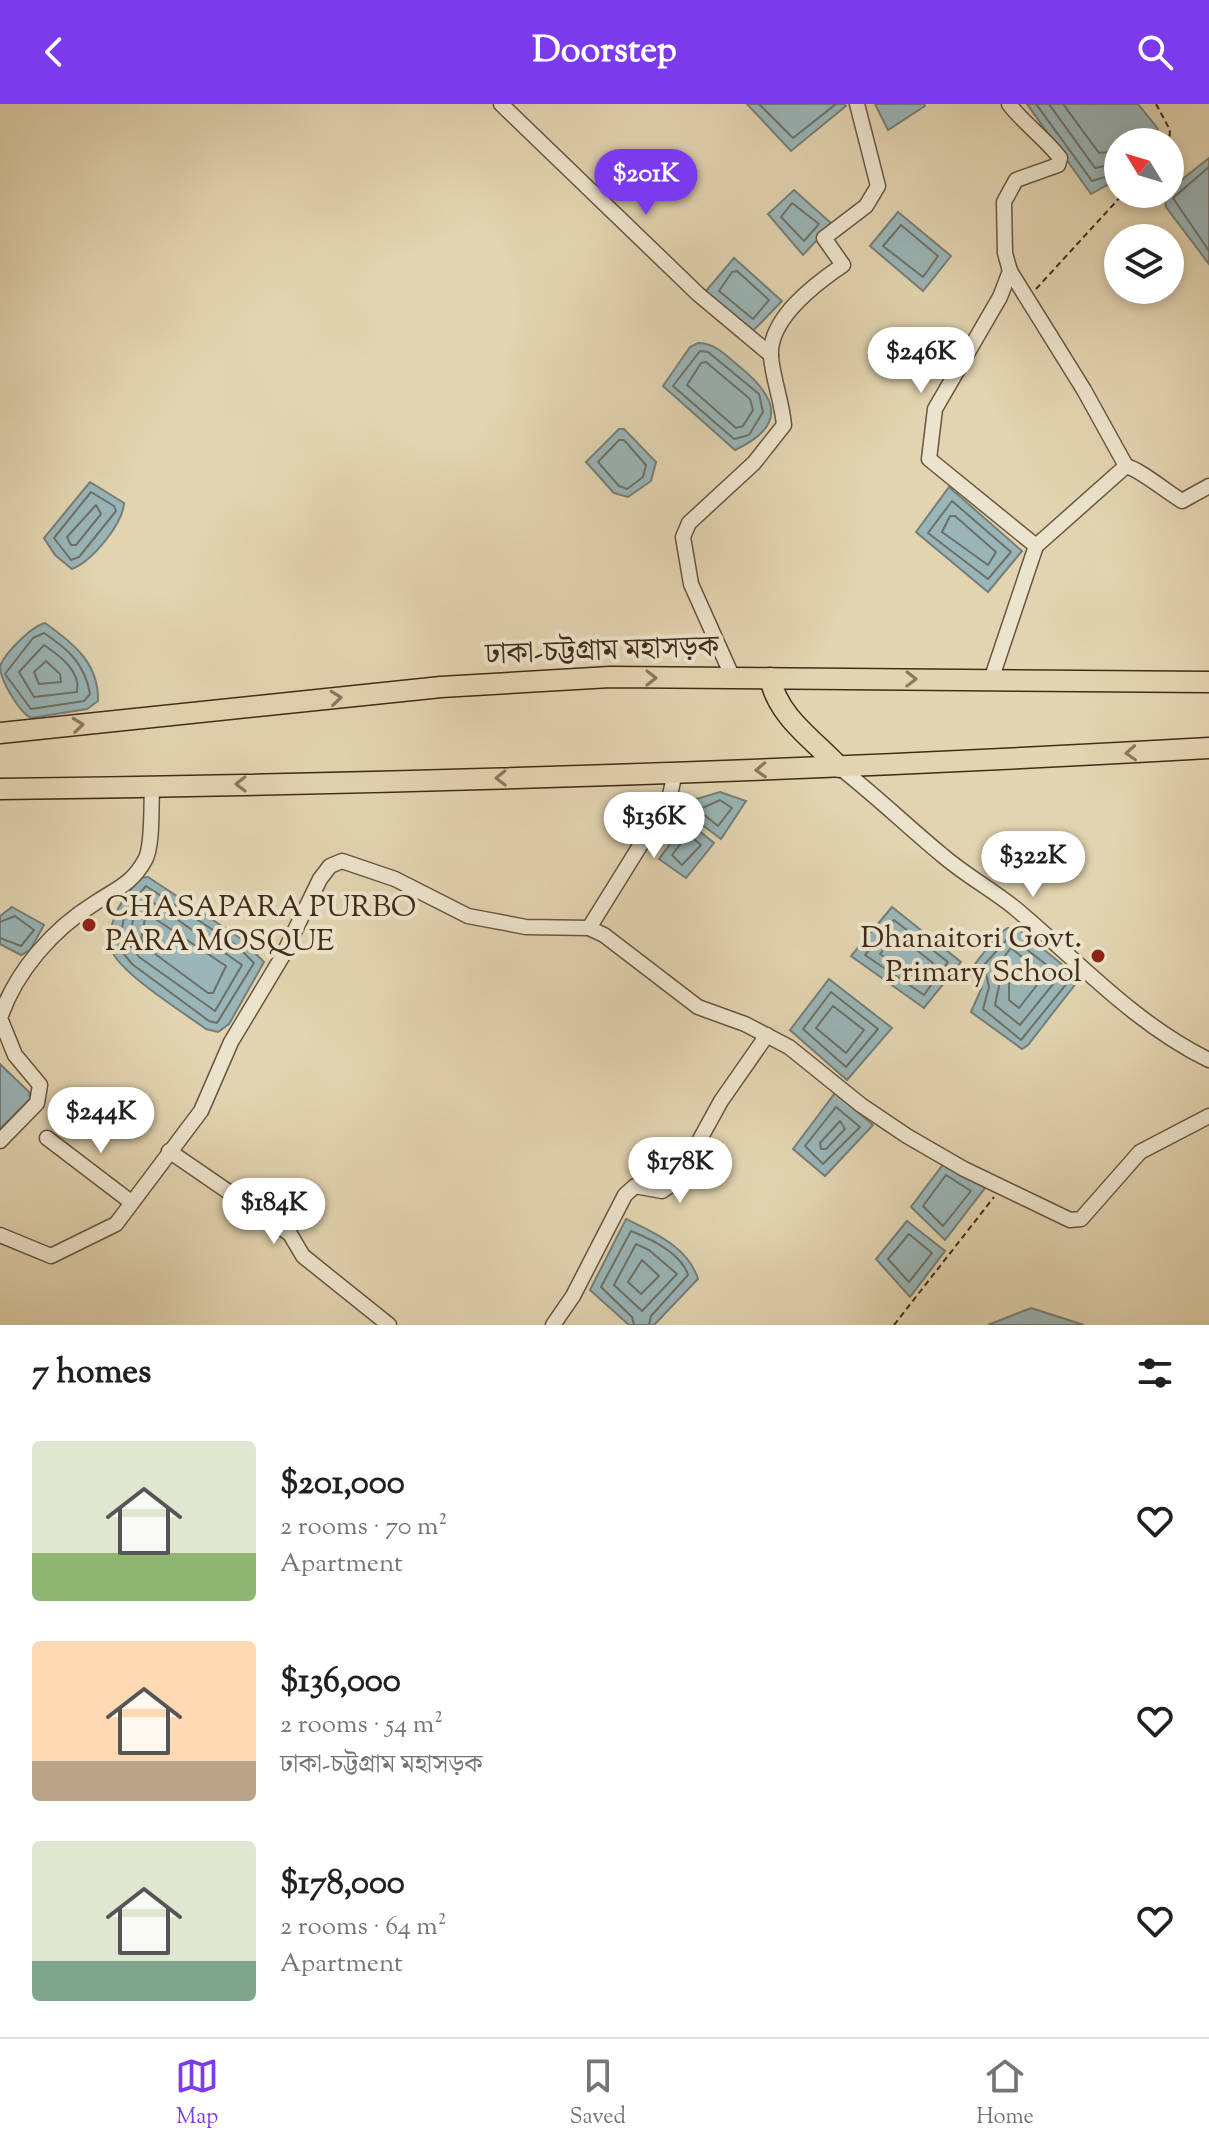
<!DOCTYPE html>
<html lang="en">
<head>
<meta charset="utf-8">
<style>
  :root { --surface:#fff; --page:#f6f6f6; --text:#202124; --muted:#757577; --line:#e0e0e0; --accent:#7c3aed }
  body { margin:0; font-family:"Sorts Mill Goudy","Noto Serif Bengali",serif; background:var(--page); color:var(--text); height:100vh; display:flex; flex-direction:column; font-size:30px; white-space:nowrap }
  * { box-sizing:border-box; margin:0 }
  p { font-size:26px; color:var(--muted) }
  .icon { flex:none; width:44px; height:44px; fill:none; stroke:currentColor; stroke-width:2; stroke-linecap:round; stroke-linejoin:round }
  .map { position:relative; height:1221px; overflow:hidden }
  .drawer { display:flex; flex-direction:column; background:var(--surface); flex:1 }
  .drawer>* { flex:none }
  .needle { width:52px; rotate:308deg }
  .fabs { position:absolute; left:1104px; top:24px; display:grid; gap:16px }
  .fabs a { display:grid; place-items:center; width:80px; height:80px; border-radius:50%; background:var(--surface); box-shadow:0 4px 12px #0003; font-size:40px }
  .price { position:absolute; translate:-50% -68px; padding:0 18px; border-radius:28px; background:#fff; color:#222; font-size:26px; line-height:52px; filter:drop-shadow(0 2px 4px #0008) }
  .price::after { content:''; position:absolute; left:50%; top:48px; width:24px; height:18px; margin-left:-12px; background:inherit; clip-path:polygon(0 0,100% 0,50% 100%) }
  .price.current { background:var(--accent); color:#fff }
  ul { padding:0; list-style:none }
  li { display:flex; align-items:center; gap:24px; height:200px; padding:0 32px }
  li span { display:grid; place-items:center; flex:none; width:224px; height:160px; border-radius:8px; color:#555 }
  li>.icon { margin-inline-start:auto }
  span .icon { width:96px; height:96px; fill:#fffc; stroke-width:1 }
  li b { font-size:34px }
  h2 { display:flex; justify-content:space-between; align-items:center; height:96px; padding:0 32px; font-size:34px }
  header { display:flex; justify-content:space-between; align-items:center; height:104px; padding:0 32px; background:var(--accent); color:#fff; font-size:36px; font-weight:700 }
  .tabs { display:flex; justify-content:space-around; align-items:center; height:112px; border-top:2px solid var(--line); background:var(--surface); font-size:22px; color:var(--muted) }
  .tabs a { display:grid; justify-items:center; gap:4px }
  .tabs .current { color:var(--accent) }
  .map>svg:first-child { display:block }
  .water { fill:#99b5b7; stroke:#767e78; stroke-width:2 }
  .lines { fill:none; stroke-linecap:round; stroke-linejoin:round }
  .shore { stroke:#6d7068; stroke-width:2 }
  .minor-casing { stroke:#695540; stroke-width:17 }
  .highway-casing { stroke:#412b1a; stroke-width:23 }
  .path { stroke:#412b1a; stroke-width:2; stroke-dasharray:6 4; stroke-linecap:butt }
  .minor { stroke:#ece3cc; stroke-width:14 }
  .highway { stroke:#e2d4b0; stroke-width:20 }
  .oneway { stroke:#89775e }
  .poi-dot { fill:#8f2418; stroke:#ece3cc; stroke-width:3 }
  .labels { text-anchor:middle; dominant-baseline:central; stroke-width:8; stroke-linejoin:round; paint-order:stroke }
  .street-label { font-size:30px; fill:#412b1a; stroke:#ece3cc }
  .poi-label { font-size:30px; fill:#412b1a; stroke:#ece3cc; text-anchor:start }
</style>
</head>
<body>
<header><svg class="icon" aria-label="back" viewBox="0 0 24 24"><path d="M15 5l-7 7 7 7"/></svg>Doorstep<svg class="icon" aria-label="search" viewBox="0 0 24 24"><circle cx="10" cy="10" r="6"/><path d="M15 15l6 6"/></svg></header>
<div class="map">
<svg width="1209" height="1221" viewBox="0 0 1209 1221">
  <rect width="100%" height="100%" fill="#e2d4b0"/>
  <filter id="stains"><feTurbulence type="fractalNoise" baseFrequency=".0025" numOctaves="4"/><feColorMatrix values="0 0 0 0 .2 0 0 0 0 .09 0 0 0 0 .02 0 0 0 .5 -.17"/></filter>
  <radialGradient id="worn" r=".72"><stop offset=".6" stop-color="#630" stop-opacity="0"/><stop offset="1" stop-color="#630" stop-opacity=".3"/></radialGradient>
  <g class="water">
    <path d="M747 0H844L846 2 791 47Z"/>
    <path d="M875 0H924L925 2 888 26Z"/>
    <path d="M1027 0H1138L1158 25 1153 38H1118V75L1091 90Z"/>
    <path d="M1209 54V160L1166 103 1164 91 1170 90V85Z"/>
    <path d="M794 86 832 120 803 151 768 110Z"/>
    <path d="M898 108 951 152 923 187 870 142Z"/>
    <path d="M734 154 782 197 753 227 706 187Z"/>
    <path d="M698 239C716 239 726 252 740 263 779 295 786 322 735 346L663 282 690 243Z"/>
    <path d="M619 325H624L656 358 651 377 628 393 614 389 586 358Z"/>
    <path d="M90 378 124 399C123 420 92 457 72 465L55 451 44 434Z"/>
    <path d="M949 383 1022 447 988 488 916 428Z"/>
    <path d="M45 519C73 539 99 559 98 597L87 605 31 614C19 608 0 576 0 562 5 549 32 522 45 519Z"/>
    <path d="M720 688 746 697 721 735 676 701Z"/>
    <path d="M687 717 714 739 686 774 659 755Z"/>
    <path d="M148 773 240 834 264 858 229 920 218 928 206 925C186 910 112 865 110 841 108 814 124 794 139 774Z"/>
    <path d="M12 803 44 821 30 846 21 851 0 840V812Z"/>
    <path d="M892 803 961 858 924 904 851 852Z"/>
    <path d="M1008 824H1017L1074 870 1077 878 1028 941 1022 945 971 908 982 883 975 860 999 829Z"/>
    <path d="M829 875 892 924 847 976 790 926Z"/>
    <path d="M0 960 29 988 30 995 0 1025Z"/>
    <path d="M835 989 873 1021 825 1072 793 1045Z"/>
    <path d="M944 1059 985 1084 945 1136 911 1103Z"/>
    <path d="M626 1115C655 1129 688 1143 698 1175L654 1221H629L590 1186Z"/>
    <path d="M907 1117 945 1147 910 1193 876 1155Z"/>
    <path d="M1031 1204 1084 1221H988Z"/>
  </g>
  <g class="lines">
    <g class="shore">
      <path d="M759 0 793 34 836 0"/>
      <path d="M1036 0 1092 77 1118 69"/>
      <path d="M1049 0 1095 64 1118 59"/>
      <path d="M1063 0 1099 49 1118 47"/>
      <path d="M1209 63 1173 94 1209 147"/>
      <path d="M792 99 819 120 804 137 781 113Z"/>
      <path d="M901 121 938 152 923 173 883 142Z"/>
      <path d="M737 167 769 196 753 215 719 187 732 168Z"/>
      <path d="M700 247 708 248 759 290 763 308 749 331 734 335 673 282Z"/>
      <path d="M706 258 750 295 753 306 743 322 736 324 687 281 701 259Z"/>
      <path d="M619 336H624L646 361 643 373 627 385 619 382 598 358Z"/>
      <path d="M91 388 114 402 116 407 79 453 71 456 54 434Z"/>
      <path d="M952 397 1011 448 988 475 928 429Z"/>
      <path d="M96 401 101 410 76 441H71L67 433Z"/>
      <path d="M950 412H955L996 448 988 461 942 428Z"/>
      <path d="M44 529C68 545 85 560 90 590L84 597 31 605 5 570 33 534Z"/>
      <path d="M44 541C60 552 81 567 77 588L34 593 19 568Z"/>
      <path d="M46 557 60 570 61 578 39 580 34 568Z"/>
      <path d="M720 696 732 704 718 722 698 706Z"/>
      <path d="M688 730 701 741 682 761 672 751Z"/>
      <path d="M146 782 236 841 254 859 217 919 209 917 132 860 119 844 125 806Z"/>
      <path d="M148 795 242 861 215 907 139 853 129 840 134 810Z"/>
      <path d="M151 812 226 862 213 889H208L147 844 141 835 145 815Z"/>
      <path d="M894 816 948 858 924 891 865 851Z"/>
      <path d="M0 818 15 812 34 826 21 842 0 834"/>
      <path d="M896 830 933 859 922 877 880 850Z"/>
      <path d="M1010 832 1068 878 1021 936 983 905 989 883 984 861Z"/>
      <path d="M1011 844 1054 879 1020 921 995 901 999 882 995 864Z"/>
      <path d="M1014 862 1037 881 1019 904 1009 896V867Z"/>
      <path d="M831 888 878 925 846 963 803 925Z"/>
      <path d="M833 902 864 926 846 949 816 924Z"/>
      <path d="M836 1003 860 1023 823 1060 805 1042Z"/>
      <path d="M840 1017 845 1025 826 1045H821L820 1039Z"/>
      <path d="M946 1071 971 1087 943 1122 923 1102Z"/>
      <path d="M909 1130 932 1149 909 1178 888 1155Z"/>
      <path d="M636 1140 649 1146 677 1170 642 1207 614 1181Z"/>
      <path d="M642 1156 659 1172 641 1190 628 1178Z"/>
      <path d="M634 1221 632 1213 601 1183 631 1127C651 1135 682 1150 688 1171L651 1212 649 1221"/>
    </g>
    <g class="minor-casing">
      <g id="minor">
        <path d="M501 0 698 190 771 251"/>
        <path d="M1010 167 1084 286 1126 362"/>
        <path d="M1036 442 1126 362C1139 365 1167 388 1182 397L1209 382"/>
        <path d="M733 574 691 480 683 433 689 419 754 359 784 321C782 298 773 275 771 253 768 215 815 180 843 161L824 134 866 102 878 82 857 0"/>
        <path d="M991 576 1036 442 929 355 935 305 1000 193 1010 167 1005 149 1004 98 1016 76 1058 61 1060 54C1045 34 1024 20 1009 0"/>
        <path d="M839 663C875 691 907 722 942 751 965 771 993 786 1016 805 1078 857 1135 920 1209 956"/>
        <path d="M589 824 669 695 675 669"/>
        <path d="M47 1034 131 1098"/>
        <path d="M0 1037 37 999 40 981 15 951 0 914C16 867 53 825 95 799 116 785 132 780 145 756 153 743 151 700 152 683"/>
        <path d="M169 1047 290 1130 303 1152 389 1221"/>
        <path d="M0 1131 51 1152 116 1120 201 1007 231 938 282 853 320 775 330 762 342 757 395 775 468 812 526 823 589 824 604 831 698 903 745 920 789 943 861 1001 907 1032 964 1065 1070 1116 1081 1115 1140 1048 1209 1012"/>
        <path d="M553 1221 573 1192 625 1091 635 1082 662 1087 677 1077 721 997 767 931"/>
      </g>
    </g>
    <g class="highway-casing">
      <g id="highway">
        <path d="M770 574C778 613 813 635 839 663"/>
        <path d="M0 629 441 583 610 573 1209 578"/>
        <path d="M0 685C403 680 806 667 1209 644"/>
      </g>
    </g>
    <g class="path">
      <path d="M1156 0 1170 26 1169 38"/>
      <path d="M1036 185 1123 90"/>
      <path d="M894 1221 994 1093"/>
    </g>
    <use href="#minor" class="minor"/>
    <use href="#highway" class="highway"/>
  </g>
  <defs><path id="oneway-chevron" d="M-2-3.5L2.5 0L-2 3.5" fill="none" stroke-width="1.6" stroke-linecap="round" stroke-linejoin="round" transform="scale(2)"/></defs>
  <g class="oneway">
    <use href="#oneway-chevron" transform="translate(651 574)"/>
    <use href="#oneway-chevron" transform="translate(911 575) rotate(1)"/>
    <use href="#oneway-chevron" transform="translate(336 594) rotate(-6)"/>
    <use href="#oneway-chevron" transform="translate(78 621) rotate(-6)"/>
    <use href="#oneway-chevron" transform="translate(1131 649) rotate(177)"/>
    <use href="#oneway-chevron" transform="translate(761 666) rotate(178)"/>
    <use href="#oneway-chevron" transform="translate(501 674) rotate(179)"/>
    <use href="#oneway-chevron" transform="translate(241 680) rotate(179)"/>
  </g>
  <g class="poi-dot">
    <circle cx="89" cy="821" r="8"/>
    <circle cx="1098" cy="852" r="8"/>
  </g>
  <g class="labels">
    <g class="street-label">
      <text transform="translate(602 548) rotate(-2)">ঢাকা-চট্টগ্রাম মহাসড়ক</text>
    </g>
    <g class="poi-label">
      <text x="105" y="804">CHASAPARA PURBO<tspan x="105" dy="34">PARA MOSQUE</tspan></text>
      <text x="1082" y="835" text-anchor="end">Dhanaitori Govt.<tspan x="1082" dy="34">Primary School</tspan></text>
    </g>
  </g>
  <rect width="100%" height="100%" filter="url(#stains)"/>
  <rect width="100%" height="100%" fill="url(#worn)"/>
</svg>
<div class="fabs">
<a><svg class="needle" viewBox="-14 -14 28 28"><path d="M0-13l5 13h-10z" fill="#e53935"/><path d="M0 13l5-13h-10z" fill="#757577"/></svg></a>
<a><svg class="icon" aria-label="layers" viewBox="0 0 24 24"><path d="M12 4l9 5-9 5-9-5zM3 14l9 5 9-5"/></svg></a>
</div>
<b class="price current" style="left:646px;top:113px">$201K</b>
<b class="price" style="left:921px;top:291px">$246K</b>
<b class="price" style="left:654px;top:756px">$136K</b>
<b class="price" style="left:1033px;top:795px">$322K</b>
<b class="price" style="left:101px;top:1051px">$244K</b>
<b class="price" style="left:680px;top:1101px">$178K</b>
<b class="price" style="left:274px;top:1142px">$184K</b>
</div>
<section class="drawer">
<h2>7 homes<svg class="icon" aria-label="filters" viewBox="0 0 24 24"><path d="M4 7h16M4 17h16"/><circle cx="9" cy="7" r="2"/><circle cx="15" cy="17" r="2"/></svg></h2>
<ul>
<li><span style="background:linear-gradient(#dfe7d0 70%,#8fb573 0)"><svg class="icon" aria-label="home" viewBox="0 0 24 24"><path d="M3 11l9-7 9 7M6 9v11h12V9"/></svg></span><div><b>$201,000</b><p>2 rooms · 70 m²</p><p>Apartment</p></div><svg class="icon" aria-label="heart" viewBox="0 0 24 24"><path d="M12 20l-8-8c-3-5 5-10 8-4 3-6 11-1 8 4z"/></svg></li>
<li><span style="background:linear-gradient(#ffd9b3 75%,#b9a48a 0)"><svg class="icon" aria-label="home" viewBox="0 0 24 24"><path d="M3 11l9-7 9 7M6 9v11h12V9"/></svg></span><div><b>$136,000</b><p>2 rooms · 54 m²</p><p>ঢাকা-চট্টগ্রাম মহাসড়ক</p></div><svg class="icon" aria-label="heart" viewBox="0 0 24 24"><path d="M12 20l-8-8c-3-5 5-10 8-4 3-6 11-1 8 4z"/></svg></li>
<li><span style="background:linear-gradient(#dfe7d0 75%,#7fa58c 0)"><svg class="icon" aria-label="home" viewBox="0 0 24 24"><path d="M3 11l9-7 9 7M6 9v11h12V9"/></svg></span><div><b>$178,000</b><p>2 rooms · 64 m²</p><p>Apartment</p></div><svg class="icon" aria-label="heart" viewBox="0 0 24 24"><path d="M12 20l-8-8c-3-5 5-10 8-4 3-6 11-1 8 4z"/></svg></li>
</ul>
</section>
<nav class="tabs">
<a class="current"><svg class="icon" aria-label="map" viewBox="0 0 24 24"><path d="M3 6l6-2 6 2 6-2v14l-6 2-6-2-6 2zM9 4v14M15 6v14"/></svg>Map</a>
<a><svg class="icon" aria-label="saved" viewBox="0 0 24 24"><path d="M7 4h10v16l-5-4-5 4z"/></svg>Saved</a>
<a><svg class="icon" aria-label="home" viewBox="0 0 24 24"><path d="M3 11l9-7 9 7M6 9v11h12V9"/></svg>Home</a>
</nav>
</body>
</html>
